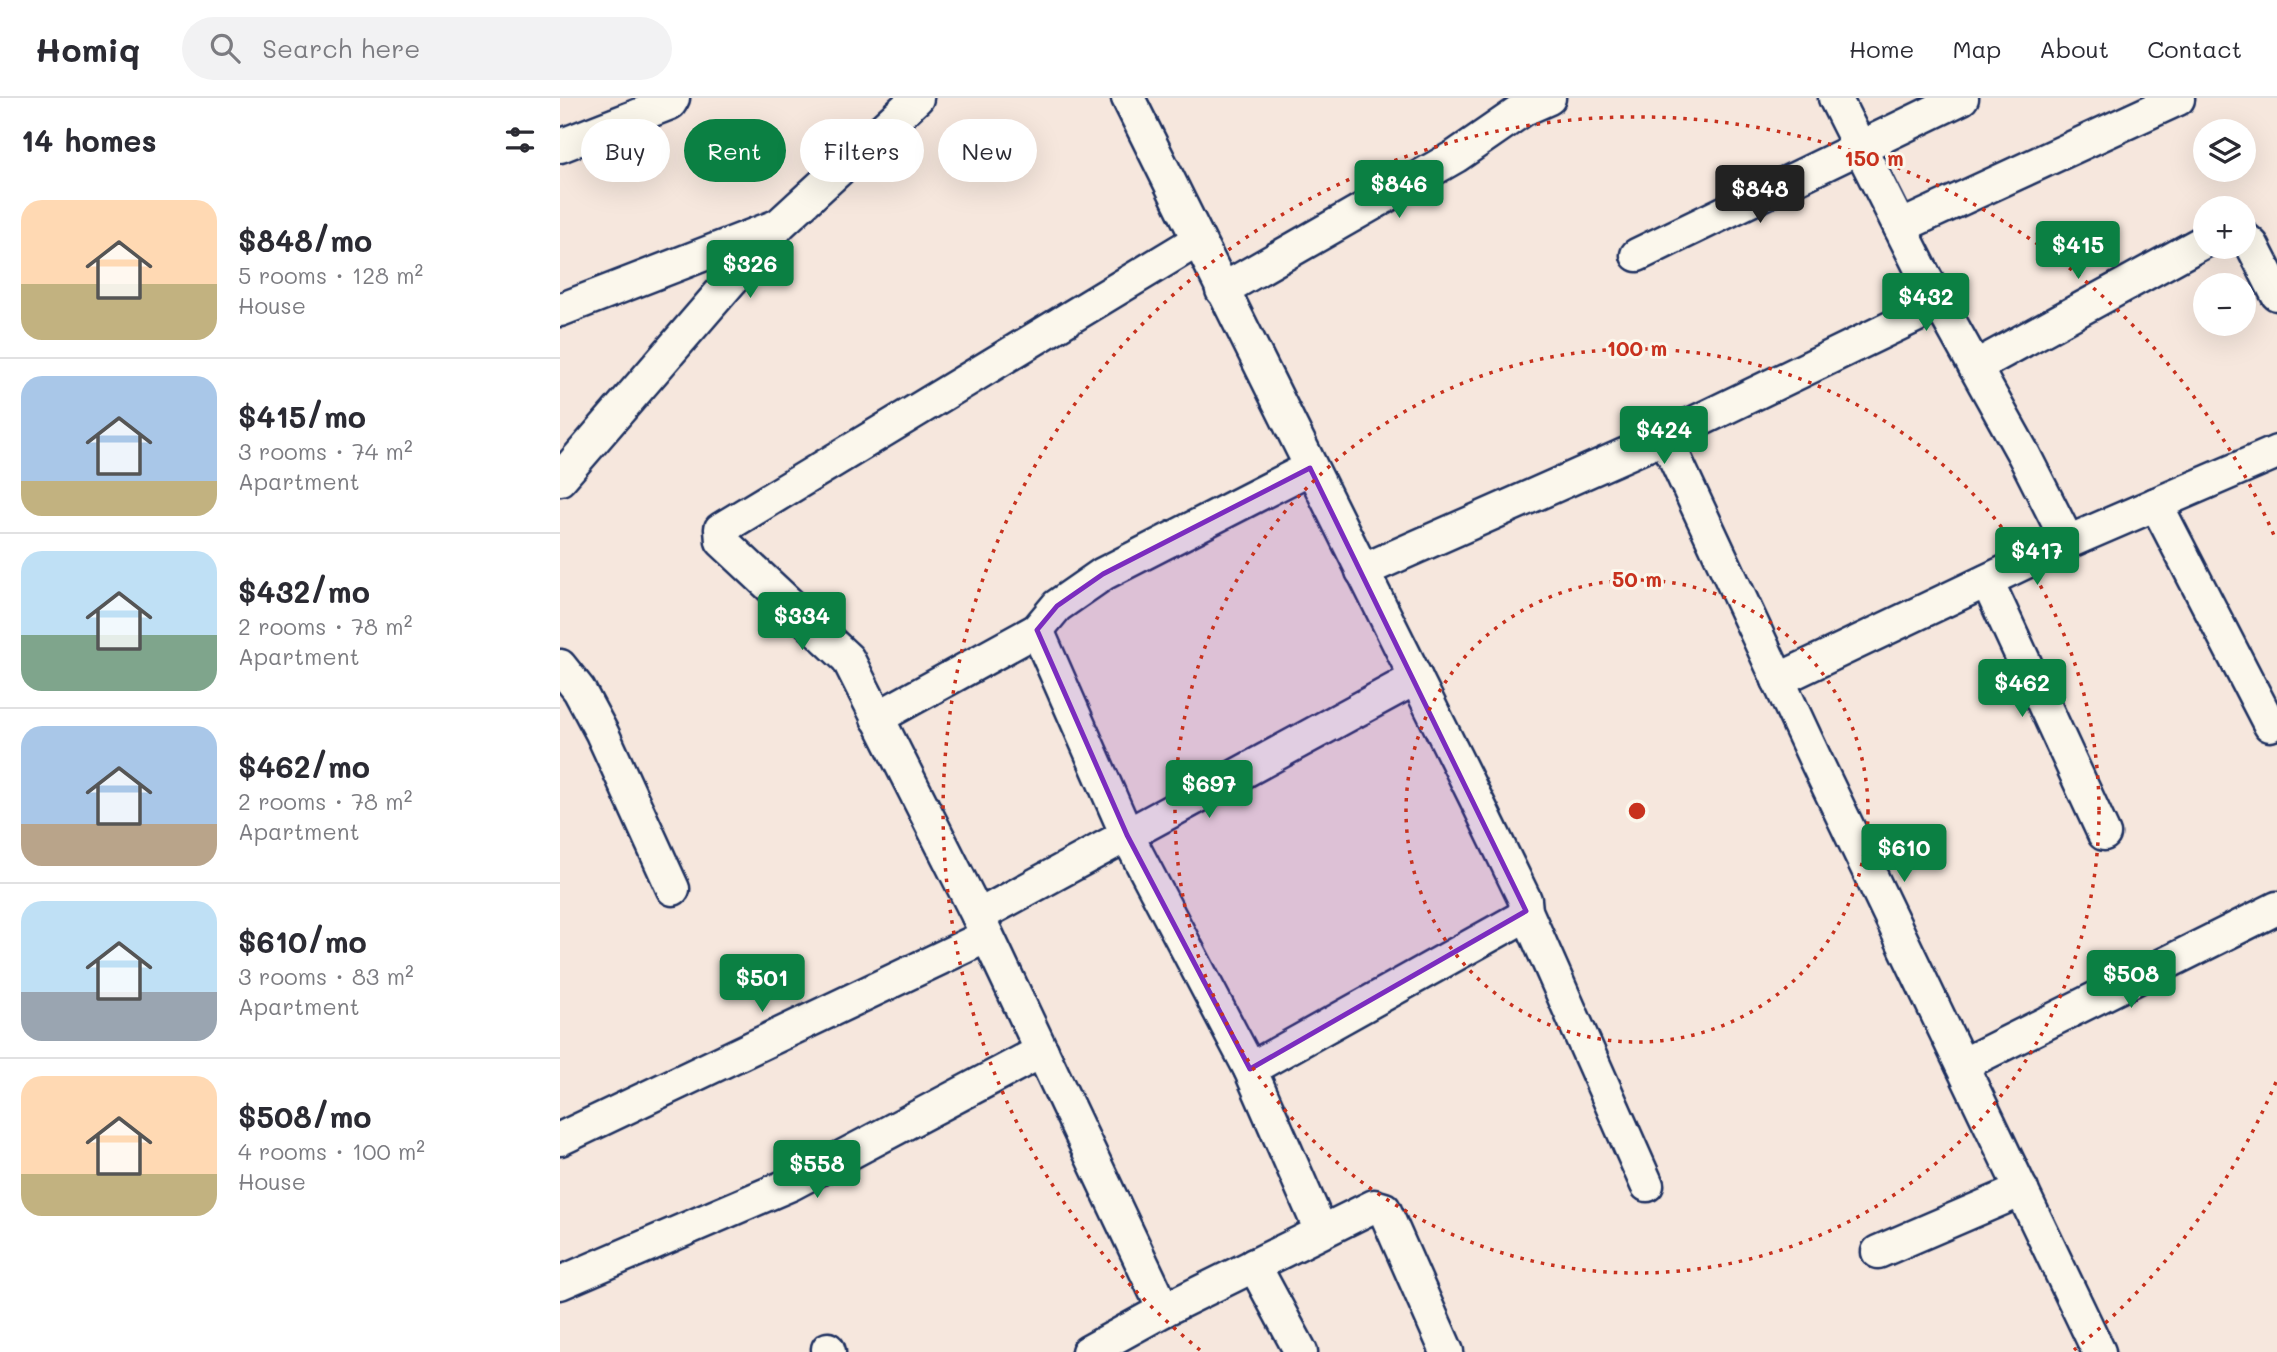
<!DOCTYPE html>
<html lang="en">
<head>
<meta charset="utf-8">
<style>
  :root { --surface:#fff; --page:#f2f2f3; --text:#2b2b33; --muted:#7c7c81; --line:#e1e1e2; --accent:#0b8043 }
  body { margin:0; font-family:Mali,sans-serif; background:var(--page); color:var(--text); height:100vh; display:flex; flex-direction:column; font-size:26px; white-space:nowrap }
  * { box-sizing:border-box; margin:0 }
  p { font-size:23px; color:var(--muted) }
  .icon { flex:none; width:38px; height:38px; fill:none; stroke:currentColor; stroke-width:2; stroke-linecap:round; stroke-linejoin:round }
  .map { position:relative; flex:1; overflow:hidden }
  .details { display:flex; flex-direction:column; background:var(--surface); width:560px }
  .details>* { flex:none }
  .banner { position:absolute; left:21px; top:21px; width:665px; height:63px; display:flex; gap:14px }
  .buttons { position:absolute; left:1633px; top:21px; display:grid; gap:14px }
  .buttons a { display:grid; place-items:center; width:63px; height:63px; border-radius:50%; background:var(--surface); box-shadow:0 7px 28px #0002; font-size:35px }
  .price { position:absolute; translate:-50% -60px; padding:0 16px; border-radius:7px; background:var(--accent); color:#fff; font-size:23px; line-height:46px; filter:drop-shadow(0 2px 4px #0008) }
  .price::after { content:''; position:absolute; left:50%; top:42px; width:21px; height:16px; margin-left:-10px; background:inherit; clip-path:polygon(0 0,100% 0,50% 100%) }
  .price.on { background:#222; color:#fff }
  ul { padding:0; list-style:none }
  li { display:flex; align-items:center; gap:21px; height:175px; padding:0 21px }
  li+li { border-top:2px solid var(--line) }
  li span { display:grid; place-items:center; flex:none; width:196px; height:140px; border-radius:21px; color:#555 }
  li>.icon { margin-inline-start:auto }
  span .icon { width:84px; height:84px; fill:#fffc; stroke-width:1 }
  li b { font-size:30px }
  h2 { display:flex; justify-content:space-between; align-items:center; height:84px; padding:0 21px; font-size:30px }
  .pill { padding:0 24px; border-radius:32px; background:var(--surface); box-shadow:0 7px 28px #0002; font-size:24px; line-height:63px }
  .pill.on { background:var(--accent); color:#fff }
  header { display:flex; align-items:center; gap:42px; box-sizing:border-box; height:98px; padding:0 35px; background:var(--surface); border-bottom:2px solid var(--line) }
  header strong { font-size:33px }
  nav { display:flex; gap:38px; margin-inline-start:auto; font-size:24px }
  .search { width:490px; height:63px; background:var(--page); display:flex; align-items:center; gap:18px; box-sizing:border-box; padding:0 24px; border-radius:38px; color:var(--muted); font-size:26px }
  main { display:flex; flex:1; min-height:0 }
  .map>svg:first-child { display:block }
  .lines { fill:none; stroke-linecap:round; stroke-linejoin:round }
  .minor-casing { stroke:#1b2f5e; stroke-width:37 }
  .minor { stroke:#fbf7ec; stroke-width:32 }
  .marked { fill:#7b2cbf; fill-opacity:0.2; stroke:#7b2cbf; stroke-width:5; stroke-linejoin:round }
  .ring { fill:none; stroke:#c8321e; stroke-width:3.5; stroke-dasharray:3.5 7 }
  .centre { fill:#c8321e; stroke:#fbf7ec; stroke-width:3.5 }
  .ring-label { font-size:21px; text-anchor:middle; font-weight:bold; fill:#c8321e; stroke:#fbf7ec; stroke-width:6; stroke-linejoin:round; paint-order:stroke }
</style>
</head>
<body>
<header>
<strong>Homiq</strong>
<div class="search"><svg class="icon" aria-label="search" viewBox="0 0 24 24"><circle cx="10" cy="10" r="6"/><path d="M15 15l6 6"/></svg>Search here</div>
<nav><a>Home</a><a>Map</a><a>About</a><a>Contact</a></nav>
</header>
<main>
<section class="details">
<h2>14 homes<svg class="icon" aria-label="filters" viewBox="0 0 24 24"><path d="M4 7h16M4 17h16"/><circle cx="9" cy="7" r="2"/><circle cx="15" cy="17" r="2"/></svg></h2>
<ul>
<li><span style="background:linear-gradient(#ffd9b3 60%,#c2b280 0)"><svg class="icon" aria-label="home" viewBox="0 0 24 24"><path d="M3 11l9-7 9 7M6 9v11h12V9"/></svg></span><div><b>$848/mo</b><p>5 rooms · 128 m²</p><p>House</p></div></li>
<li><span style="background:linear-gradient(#a9c7e8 75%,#c2b280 0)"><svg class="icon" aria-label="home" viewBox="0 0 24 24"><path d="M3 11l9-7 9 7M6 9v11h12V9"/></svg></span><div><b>$415/mo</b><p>3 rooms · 74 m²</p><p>Apartment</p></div></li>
<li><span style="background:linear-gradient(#bfe0f5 60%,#7fa58c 0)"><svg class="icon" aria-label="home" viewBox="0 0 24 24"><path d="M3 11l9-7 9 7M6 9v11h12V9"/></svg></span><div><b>$432/mo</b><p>2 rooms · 78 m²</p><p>Apartment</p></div></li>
<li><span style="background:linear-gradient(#a9c7e8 70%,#b9a48a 0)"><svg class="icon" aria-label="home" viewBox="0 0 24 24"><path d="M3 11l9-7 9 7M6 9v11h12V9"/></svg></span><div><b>$462/mo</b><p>2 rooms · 78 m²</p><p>Apartment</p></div></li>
<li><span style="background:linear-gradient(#bfe0f5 65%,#9aa5b1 0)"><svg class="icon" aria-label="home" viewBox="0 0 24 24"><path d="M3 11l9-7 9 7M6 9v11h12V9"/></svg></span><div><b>$610/mo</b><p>3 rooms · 83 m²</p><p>Apartment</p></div></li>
<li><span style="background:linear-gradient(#ffd9b3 70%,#c2b280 0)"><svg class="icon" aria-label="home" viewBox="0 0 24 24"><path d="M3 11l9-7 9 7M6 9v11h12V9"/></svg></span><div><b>$508/mo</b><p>4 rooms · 100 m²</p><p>House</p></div></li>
</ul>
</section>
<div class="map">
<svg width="1717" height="1254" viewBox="0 0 1717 1254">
  <rect width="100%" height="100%" fill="#f6e7dd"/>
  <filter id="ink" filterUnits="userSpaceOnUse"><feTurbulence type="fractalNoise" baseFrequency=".0143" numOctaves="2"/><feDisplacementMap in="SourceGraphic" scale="14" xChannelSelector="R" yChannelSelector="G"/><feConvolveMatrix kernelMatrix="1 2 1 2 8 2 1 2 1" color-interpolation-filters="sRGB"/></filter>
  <g filter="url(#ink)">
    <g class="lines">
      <g class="minor-casing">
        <g id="minor">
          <path d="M568 0 916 701 965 802 966 813 1087 1087"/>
          <path d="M1275 0 1365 179 1464 357 1508 444"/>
          <path d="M0 48 110 5 113 0"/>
          <path d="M1340 129 1618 1"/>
          <path d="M1684 140 1692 147 1717 196"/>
          <path d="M1077 157 1402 0"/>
          <path d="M662 192 896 58 964 11 989 0"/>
          <path d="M0 212 217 128"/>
          <path d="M1415 269 1645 143"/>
          <path d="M1105 339 1257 665 1539 1254"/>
          <path d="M0 381 220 126 357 0"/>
          <path d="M1596 406 1710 627"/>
          <path d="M802 473 1105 339 1380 206"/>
          <path d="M1427 483 1544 736"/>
          <path d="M477 532 567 737 690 971 761 1133"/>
          <path d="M0 568 19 592 42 635 113 791"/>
          <path d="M1218 582 1508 444 1717 354"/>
          <path d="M317 620 477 532 497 508 543 476 750 370"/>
          <path d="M418 818 856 580"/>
          <path d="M1402 967 1717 810"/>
          <path d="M690 971 959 821 966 813"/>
          <path d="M0 1041 427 838"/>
          <path d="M1318 1154 1462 1092"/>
          <path d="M694 1167 741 1254"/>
          <path d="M0 1185 231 1086 482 953"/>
          <path d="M604 1212 418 818 288 561 162 443 161 431 638 142"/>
          <path d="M268 1251 269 1254"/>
          <path d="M528 1254 604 1212 814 1108 824 1111 887 1254"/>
        </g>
      </g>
      <use href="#minor" class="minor"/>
    </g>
  </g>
  <path class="marked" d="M750 370 966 813 690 971 567 737 477 532 497 508 543 476Z"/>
  <g class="ring">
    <circle cx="1077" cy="713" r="231"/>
    <circle cx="1077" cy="713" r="462"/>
    <path d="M1716 984A694 694 0 0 1 1514 1252M640 1252A694 694 0 1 1 1716 442"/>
  </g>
  <circle cx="1077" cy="713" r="10" class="centre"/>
  <g class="ring-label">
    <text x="1314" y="68">150 m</text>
    <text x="1077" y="258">100 m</text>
    <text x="1077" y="489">50 m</text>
  </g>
</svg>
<div class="buttons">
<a><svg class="icon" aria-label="layers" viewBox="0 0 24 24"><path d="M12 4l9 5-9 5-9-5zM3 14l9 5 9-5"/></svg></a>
<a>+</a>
<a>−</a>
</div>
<b class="price" style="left:839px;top:122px">$846</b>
<b class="price on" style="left:1200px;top:127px">$848</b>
<b class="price" style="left:1518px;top:183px">$415</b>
<b class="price" style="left:190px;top:202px">$326</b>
<b class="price" style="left:1366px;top:235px">$432</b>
<b class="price" style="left:1104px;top:368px">$424</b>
<b class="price" style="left:1477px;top:489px">$417</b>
<b class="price" style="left:242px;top:554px">$334</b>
<b class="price" style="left:1462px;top:621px">$462</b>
<b class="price" style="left:649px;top:722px">$697</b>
<b class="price" style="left:1344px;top:786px">$610</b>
<b class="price" style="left:1571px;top:912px">$508</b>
<b class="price" style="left:202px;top:916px">$501</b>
<b class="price" style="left:257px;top:1102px">$558</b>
<div class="banner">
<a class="pill">Buy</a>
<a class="pill on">Rent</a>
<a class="pill">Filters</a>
<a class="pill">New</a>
</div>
</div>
</main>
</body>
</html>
